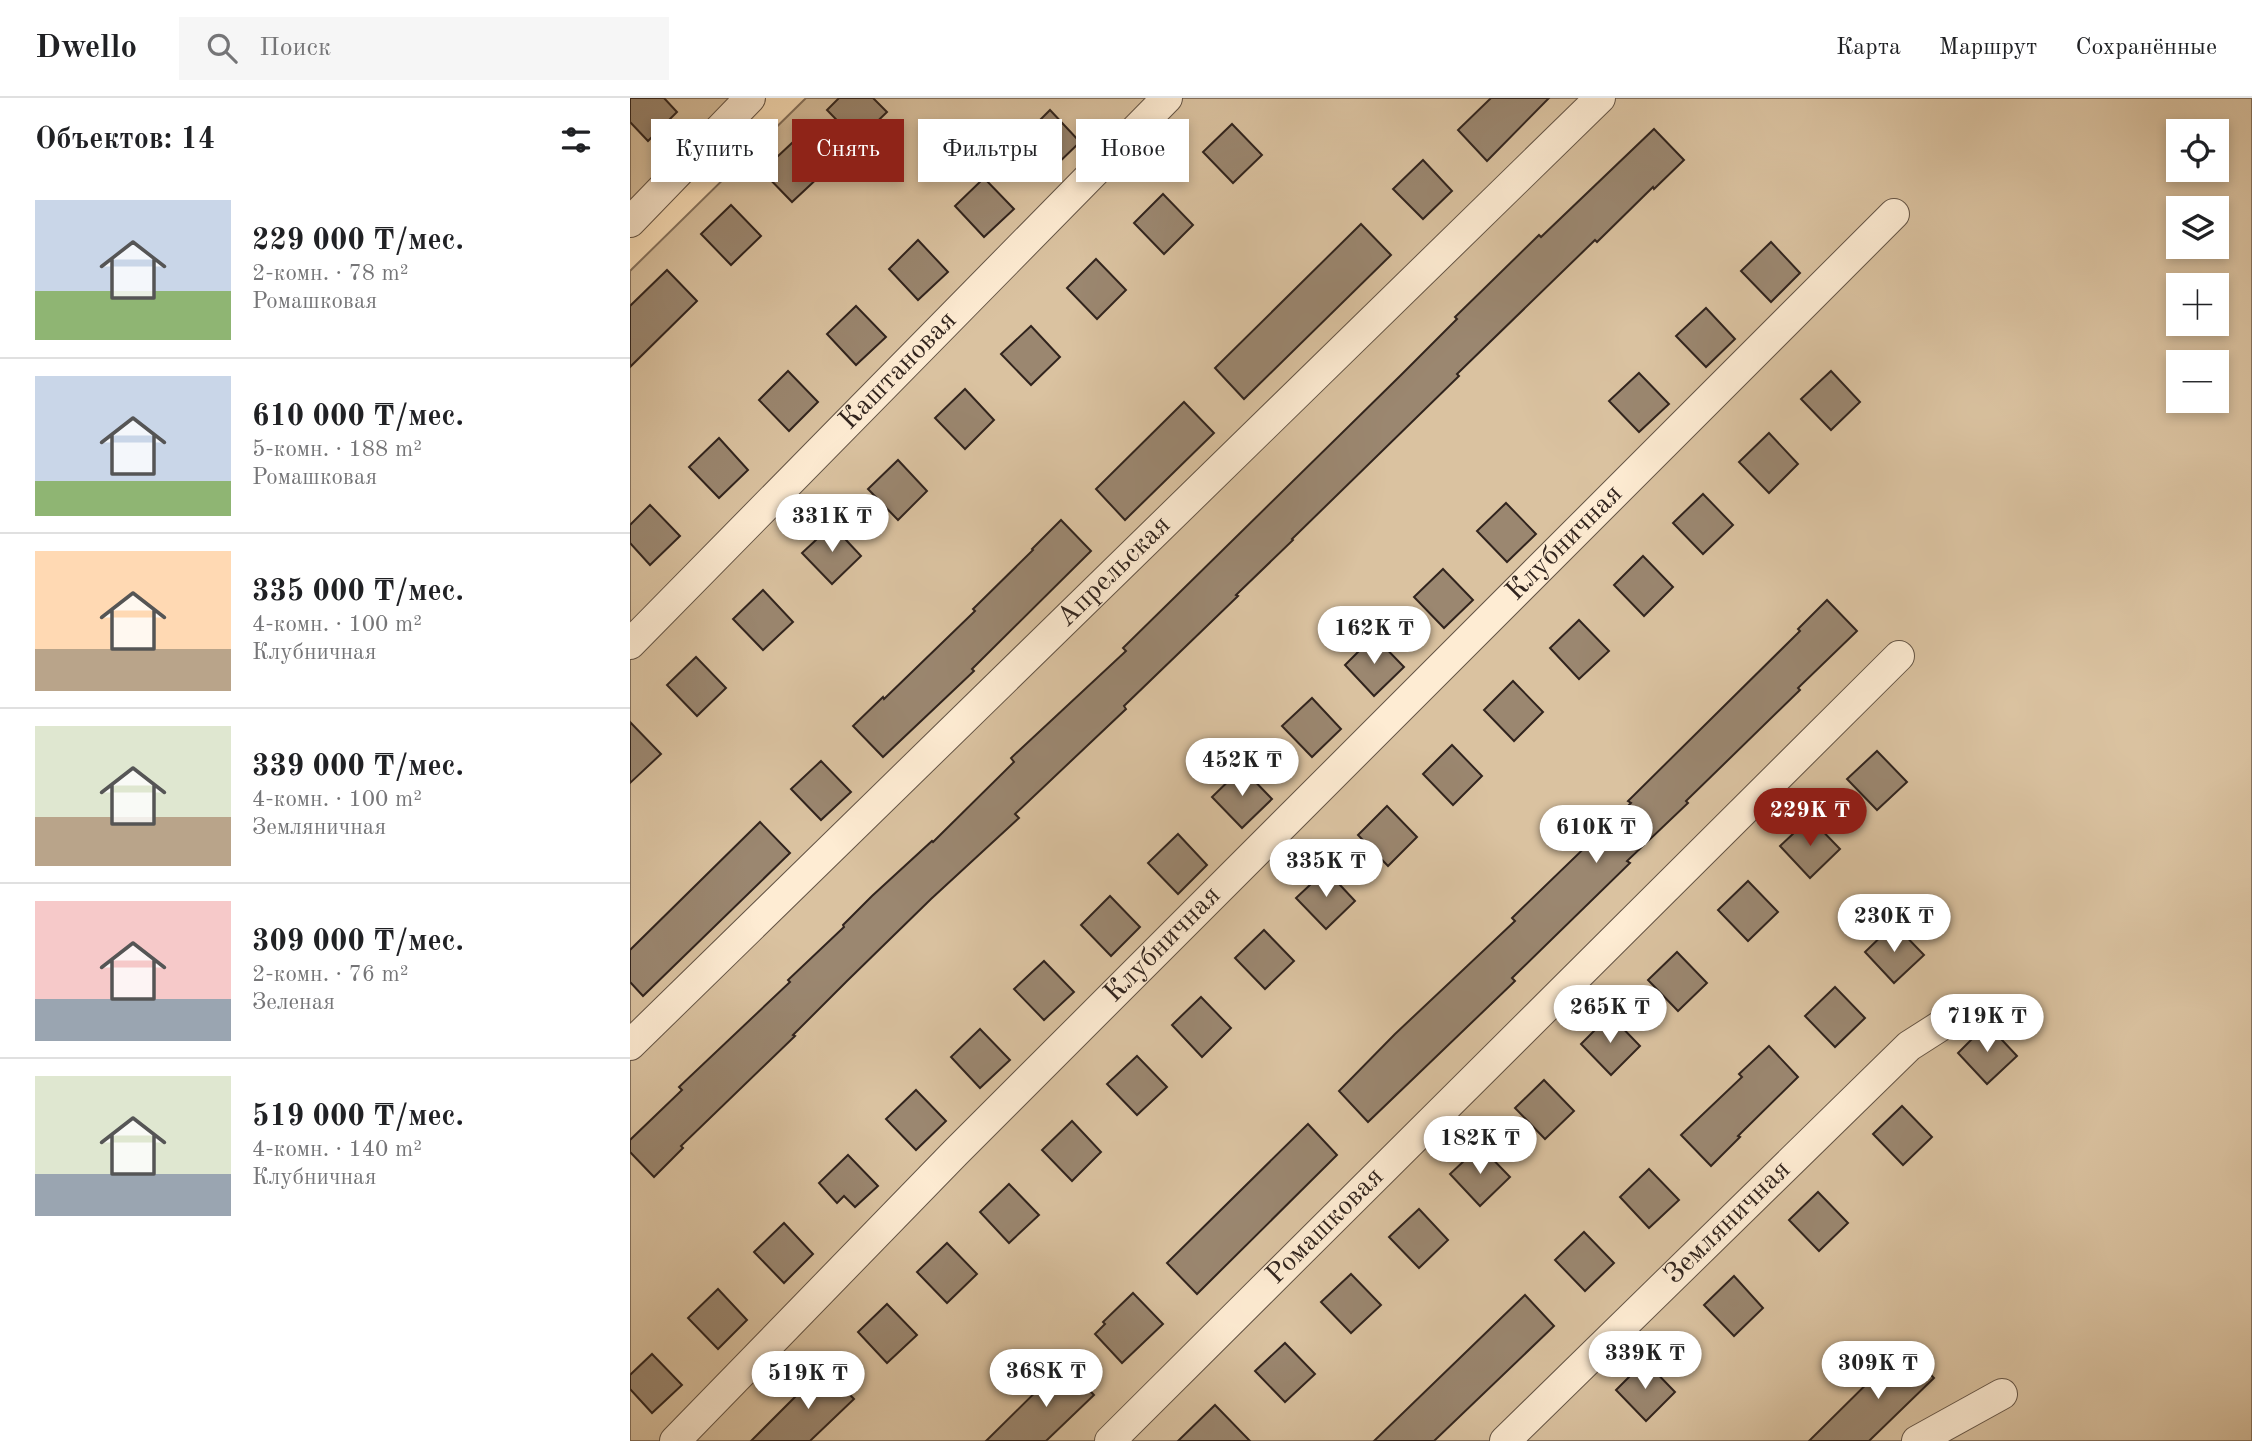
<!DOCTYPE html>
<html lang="ru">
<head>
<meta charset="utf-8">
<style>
  :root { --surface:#fff; --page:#f6f6f6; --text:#202124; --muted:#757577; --line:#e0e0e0; --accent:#8f2418 }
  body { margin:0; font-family:"Old Standard TT",serif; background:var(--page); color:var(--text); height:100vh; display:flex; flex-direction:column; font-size:26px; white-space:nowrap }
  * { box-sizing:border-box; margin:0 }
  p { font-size:23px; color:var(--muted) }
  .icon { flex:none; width:38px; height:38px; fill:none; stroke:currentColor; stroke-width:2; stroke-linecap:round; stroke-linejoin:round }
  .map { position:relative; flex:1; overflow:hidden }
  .sheet { display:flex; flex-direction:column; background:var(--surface); width:630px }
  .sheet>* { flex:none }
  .top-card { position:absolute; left:21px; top:21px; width:665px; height:63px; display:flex; gap:14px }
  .tools { position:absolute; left:1536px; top:21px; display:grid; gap:14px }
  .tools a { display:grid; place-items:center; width:63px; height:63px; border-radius:0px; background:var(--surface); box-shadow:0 4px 10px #0003; font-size:35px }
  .price { position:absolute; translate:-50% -60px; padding:0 16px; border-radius:24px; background:#fff; color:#222; font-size:23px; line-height:46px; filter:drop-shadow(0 2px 4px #0008) }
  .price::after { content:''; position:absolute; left:50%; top:42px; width:21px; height:16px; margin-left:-10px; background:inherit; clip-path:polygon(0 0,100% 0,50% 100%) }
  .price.active { background:var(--accent); color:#fff }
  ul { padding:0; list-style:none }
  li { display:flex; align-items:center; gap:21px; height:175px; padding:0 35px }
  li+li { border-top:2px solid var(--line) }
  li span { display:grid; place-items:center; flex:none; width:196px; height:140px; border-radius:0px; color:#555 }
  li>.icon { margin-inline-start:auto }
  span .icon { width:84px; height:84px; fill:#fffc; stroke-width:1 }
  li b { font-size:30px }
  h2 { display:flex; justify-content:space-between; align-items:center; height:84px; padding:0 35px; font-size:30px }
  .tag { padding:0 24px; border-radius:0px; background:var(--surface); box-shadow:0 4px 10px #0003; font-size:24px; line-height:63px }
  .tag.active { background:var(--accent); color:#fff }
  header { display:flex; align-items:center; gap:42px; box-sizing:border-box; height:98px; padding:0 35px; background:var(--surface); border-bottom:2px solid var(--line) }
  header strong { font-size:33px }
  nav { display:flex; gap:38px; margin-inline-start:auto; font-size:24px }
  .search { width:490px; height:63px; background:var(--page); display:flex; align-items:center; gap:18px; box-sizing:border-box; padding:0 24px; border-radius:0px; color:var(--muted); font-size:26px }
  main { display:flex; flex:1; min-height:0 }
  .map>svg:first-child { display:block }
  .green { fill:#dac2a0; stroke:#86735f; stroke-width:2; fill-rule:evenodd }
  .building { fill:#9b8770; stroke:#31241e; stroke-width:2 }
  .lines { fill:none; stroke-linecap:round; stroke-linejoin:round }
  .minor-casing { stroke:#645445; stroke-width:32 }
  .minor { stroke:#feecd3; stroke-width:30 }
  .labels { text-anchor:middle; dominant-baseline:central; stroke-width:5; stroke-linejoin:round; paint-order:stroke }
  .street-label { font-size:28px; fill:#31241e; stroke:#feecd3 }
</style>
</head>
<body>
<header>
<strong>Dwello</strong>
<div class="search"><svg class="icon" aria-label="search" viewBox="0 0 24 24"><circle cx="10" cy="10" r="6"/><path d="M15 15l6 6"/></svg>Поиск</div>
<nav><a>Карта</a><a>Маршрут</a><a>Сохранённые</a></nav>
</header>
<main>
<section class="sheet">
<h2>Объектов: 14<svg class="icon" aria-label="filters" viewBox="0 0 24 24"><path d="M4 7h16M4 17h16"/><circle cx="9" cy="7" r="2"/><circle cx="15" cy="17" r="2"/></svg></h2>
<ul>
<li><span style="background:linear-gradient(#c9d6e8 65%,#8fb573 0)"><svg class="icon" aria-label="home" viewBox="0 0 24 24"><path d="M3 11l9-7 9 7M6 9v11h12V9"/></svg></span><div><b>229 000 ₸/мес.</b><p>2-комн. · 78 m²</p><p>Ромашковая</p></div></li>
<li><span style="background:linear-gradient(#c9d6e8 75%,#8fb573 0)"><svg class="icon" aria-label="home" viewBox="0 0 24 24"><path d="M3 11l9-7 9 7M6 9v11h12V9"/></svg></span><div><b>610 000 ₸/мес.</b><p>5-комн. · 188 m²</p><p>Ромашковая</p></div></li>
<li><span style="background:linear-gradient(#ffd9b3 70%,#b9a48a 0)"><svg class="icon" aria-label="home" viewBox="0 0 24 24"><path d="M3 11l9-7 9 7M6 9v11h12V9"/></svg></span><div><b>335 000 ₸/мес.</b><p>4-комн. · 100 m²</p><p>Клубничная</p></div></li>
<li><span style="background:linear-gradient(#dfe7d0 65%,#b9a48a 0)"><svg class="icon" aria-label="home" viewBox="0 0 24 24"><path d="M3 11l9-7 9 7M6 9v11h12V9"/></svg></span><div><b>339 000 ₸/мес.</b><p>4-комн. · 100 m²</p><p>Земляничная</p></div></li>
<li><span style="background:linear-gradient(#f6c9c9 70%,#9aa5b1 0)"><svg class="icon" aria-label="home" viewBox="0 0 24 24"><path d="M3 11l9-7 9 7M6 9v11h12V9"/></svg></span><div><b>309 000 ₸/мес.</b><p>2-комн. · 76 m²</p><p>Зеленая</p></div></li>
<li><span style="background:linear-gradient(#dfe7d0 70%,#9aa5b1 0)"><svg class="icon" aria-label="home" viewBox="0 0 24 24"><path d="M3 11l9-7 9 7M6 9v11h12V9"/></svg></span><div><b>519 000 ₸/мес.</b><p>4-комн. · 140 m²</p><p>Клубничная</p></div></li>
</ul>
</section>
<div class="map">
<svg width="1622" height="1343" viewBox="0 0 1622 1343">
  <rect width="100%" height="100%" fill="#fde2bb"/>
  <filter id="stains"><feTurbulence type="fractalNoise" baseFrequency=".00286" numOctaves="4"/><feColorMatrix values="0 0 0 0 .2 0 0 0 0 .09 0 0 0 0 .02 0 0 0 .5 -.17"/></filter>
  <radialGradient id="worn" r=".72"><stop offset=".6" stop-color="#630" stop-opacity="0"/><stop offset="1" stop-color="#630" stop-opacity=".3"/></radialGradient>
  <g class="green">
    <path d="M0 0H130L0 128Z"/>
    <path d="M176 0H1622V1343H0V173ZM1549 33H1587V72H1549ZM1549 110H1587V149H1549ZM1549 187H1587V226H1549ZM1549 264H1587V303H1549Z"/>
  </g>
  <g class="building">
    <path d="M0 0H34L47 14 18 43 0 24Z"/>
    <path d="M209 0H243L257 14 227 43 197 12Z"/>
    <path d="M861 0H919L857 63 828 32Z"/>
    <path d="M420 12 450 44 421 72 391 41Z"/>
    <path d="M602 26 632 57 603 85 573 54Z"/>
    <path d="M1024 31 1054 62 1024 91 1023 89 967 144 965 142 827 276 829 278 662 441 663 442 606 497 608 498 494 608 496 611 385 716 389 720 301 801 217 883 163 937 165 938 51 1048 53 1050 24 1079 0 1054V1042L52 992 49 989 160 884 158 882 214 829 213 827 242 798 302 743 303 744 384 664 381 660 496 553 493 550 771 277 827 221 825 219 909 137 911 139Z"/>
    <path d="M162 45 192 76 162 104 132 73Z"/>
    <path d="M793 62 822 93 793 121 763 91Z"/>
    <path d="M354 80 384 111 354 139 325 108Z"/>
    <path d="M533 96 563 127 534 156 504 125Z"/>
    <path d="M101 107 131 138 101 167 71 136Z"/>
    <path d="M731 126 761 157 614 301 585 270Z"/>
    <path d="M288 142 318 174 288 202 259 171Z"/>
    <path d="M1141 144 1170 175 1141 204 1111 173Z"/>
    <path d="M466 161 496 192 467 221 437 190Z"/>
    <path d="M37 172 67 203 0 269V208Z"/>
    <path d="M226 208 256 239 226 267 197 236Z"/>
    <path d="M1076 210 1105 241 1076 269 1046 238Z"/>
    <path d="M401 228 430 259 401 287 371 256Z"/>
    <path d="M158 273 188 304 159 333 129 302Z"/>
    <path d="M1201 273 1230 304 1201 332 1171 301Z"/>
    <path d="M1009 275 1039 306 1009 334 979 303Z"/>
    <path d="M335 291 364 322 335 351 305 320Z"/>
    <path d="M554 304 584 335 495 422 466 391Z"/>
    <path d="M1139 335 1168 366 1139 395 1109 364Z"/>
    <path d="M89 340 118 372 89 400 59 369Z"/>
    <path d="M268 362 297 393 268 422 238 391Z"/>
    <path d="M1073 396 1103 427 1073 456 1043 425Z"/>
    <path d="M876 405 906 436 877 464 847 433Z"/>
    <path d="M20 407 50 438 20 467 0 445V427Z"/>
    <path d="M431 422 461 453 342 571 344 573 253 659 223 628 253 599 254 601 345 513 343 511 403 452 402 451Z"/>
    <path d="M202 427 231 458 202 486 172 455Z"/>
    <path d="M1013 458 1043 489 1014 518 984 487Z"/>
    <path d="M813 471 843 502 814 530 784 499Z"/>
    <path d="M133 492 163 524 133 552 103 521Z"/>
    <path d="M1197 502 1227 533 1168 590 1170 592 1056 703 1058 705 997 763 1000 765 882 880 885 883 738 1024 709 993 765 936 885 823 882 820 1001 705 998 703 1170 533 1168 531Z"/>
    <path d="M949 522 979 553 949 581 920 550Z"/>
    <path d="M744 538 774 569 744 598 715 567Z"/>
    <path d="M66 559 96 590 67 618 37 587Z"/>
    <path d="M883 583 913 614 884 643 854 612Z"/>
    <path d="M682 600 711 631 682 659 652 628Z"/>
    <path d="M0 624 31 656 0 685Z"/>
    <path d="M822 647 852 678 823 707 793 676Z"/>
    <path d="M1247 653 1277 684 1247 712 1217 681Z"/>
    <path d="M191 663 221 694 191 722 161 691Z"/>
    <path d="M612 670 642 701 612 730 582 699Z"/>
    <path d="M757 708 787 739 758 768 728 737Z"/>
    <path d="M1180 720 1210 751 1180 780 1150 748Z"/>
    <path d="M130 724 160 755 13 898 0 884V852Z"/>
    <path d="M548 736 577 767 548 796 518 765Z"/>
    <path d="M696 772 725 803 696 831 666 800Z"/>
    <path d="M1118 783 1148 814 1118 843 1088 812Z"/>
    <path d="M480 798 510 829 481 858 451 827Z"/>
    <path d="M1264 826 1294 857 1264 885 1235 854Z"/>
    <path d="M634 832 664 863 635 891 605 860Z"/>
    <path d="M1047 854 1077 885 1048 913 1018 882Z"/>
    <path d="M414 863 444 894 414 922 384 891Z"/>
    <path d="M1205 889 1235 920 1205 949 1175 918Z"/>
    <path d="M571 899 601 930 572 959 542 927Z"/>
    <path d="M980 917 1010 948 981 977 951 946Z"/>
    <path d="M1357 926 1387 958 1357 986 1328 955Z"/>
    <path d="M350 931 380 962 350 990 321 959Z"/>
    <path d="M1139 948 1168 979 1108 1038 1110 1039 1081 1068 1051 1037 1112 979 1109 976Z"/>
    <path d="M507 958 537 989 507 1017 477 986Z"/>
    <path d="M914 982 944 1013 915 1041 885 1010Z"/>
    <path d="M286 992 316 1023 286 1052 256 1021Z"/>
    <path d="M1272 1008 1302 1039 1273 1067 1243 1036Z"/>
    <path d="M442 1023 471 1054 442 1083 412 1052Z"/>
    <path d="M678 1026 707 1057 567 1196 537 1165Z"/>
    <path d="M850 1048 880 1079 850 1108 820 1076Z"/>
    <path d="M218 1057 248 1088 225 1109 214 1098 207 1105 189 1085Z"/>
    <path d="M1019 1071 1049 1102 1019 1130 990 1099Z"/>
    <path d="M379 1086 409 1117 379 1145 350 1114Z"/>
    <path d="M1188 1094 1218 1125 1189 1153 1159 1122Z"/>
    <path d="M789 1111 818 1142 789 1170 759 1139Z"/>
    <path d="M154 1125 183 1156 154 1185 124 1154Z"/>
    <path d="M954 1134 984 1165 955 1193 925 1162Z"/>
    <path d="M317 1145 347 1176 317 1205 287 1174Z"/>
    <path d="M721 1176 751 1207 721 1235 691 1204Z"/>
    <path d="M1104 1178 1133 1210 1104 1238 1074 1207Z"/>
    <path d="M88 1191 117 1222 88 1251 58 1220Z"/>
    <path d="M503 1195 533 1226 492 1265 465 1236 475 1226 473 1224Z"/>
    <path d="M895 1197 924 1228 804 1343H744Z"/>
    <path d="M257 1206 287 1237 257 1265 228 1234Z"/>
    <path d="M655 1245 685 1276 655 1304 625 1273Z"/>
    <path d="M1274 1249 1304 1280 1239 1343H1179Z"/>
    <path d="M22 1256 52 1287 22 1315 0 1291V1277Z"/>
    <path d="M1015 1263 1045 1294 1016 1323 986 1292Z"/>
    <path d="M434 1266 464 1297 416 1343H356Z"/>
    <path d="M194 1270 224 1301 180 1343H121Z"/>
    <path d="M585 1307 620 1343H548Z"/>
  </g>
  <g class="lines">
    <g class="minor-casing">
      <g id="minor">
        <path d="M0 124 120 0"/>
        <path id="s1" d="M0 546 537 0"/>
        <path id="s2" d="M0 947 970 0"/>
        <path id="s3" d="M45 1343 325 1055 1264 116"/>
        <path id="s4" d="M480 1343 1269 558"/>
        <path id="s5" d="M875 1343 1279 948 1329 916"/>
        <path d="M1287 1343 1372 1296"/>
      </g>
    </g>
    <use href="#minor" class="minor"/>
  </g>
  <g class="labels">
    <g class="street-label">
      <text stroke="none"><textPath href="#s1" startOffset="383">Каштановая</textPath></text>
      <text stroke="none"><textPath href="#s3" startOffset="1264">Клубничная</textPath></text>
      <text stroke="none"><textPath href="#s2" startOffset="677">Апрельская</textPath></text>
      <text stroke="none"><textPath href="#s3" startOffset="696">Клубничная</textPath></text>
      <text stroke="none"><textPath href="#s5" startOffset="312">Земляничная</textPath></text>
      <text stroke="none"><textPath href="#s4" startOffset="304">Ромашковая</textPath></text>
    </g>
  </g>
  <rect width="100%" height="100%" filter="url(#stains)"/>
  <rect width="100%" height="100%" fill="url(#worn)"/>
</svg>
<div class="tools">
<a><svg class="icon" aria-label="locate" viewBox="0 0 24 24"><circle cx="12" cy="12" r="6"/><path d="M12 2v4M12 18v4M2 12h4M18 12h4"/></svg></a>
<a><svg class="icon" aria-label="layers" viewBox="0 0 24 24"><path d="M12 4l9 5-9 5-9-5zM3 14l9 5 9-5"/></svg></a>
<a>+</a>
<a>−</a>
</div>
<b class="price" style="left:202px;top:456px">331K ₸</b>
<b class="price" style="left:744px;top:568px">162K ₸</b>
<b class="price" style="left:612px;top:700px">452K ₸</b>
<b class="price active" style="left:1180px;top:750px">229K ₸</b>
<b class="price" style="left:966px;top:767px">610K ₸</b>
<b class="price" style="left:696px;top:801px">335K ₸</b>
<b class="price" style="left:1264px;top:856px">230K ₸</b>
<b class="price" style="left:980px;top:947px">265K ₸</b>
<b class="price" style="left:1357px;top:956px">719K ₸</b>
<b class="price" style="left:850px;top:1078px">182K ₸</b>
<b class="price" style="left:1015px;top:1293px">339K ₸</b>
<b class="price" style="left:1248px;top:1303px">309K ₸</b>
<b class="price" style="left:416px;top:1311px">368K ₸</b>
<b class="price" style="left:178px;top:1313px">519K ₸</b>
<div class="top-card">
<a class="tag">Купить</a>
<a class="tag active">Снять</a>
<a class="tag">Фильтры</a>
<a class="tag">Новое</a>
</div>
</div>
</main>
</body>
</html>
